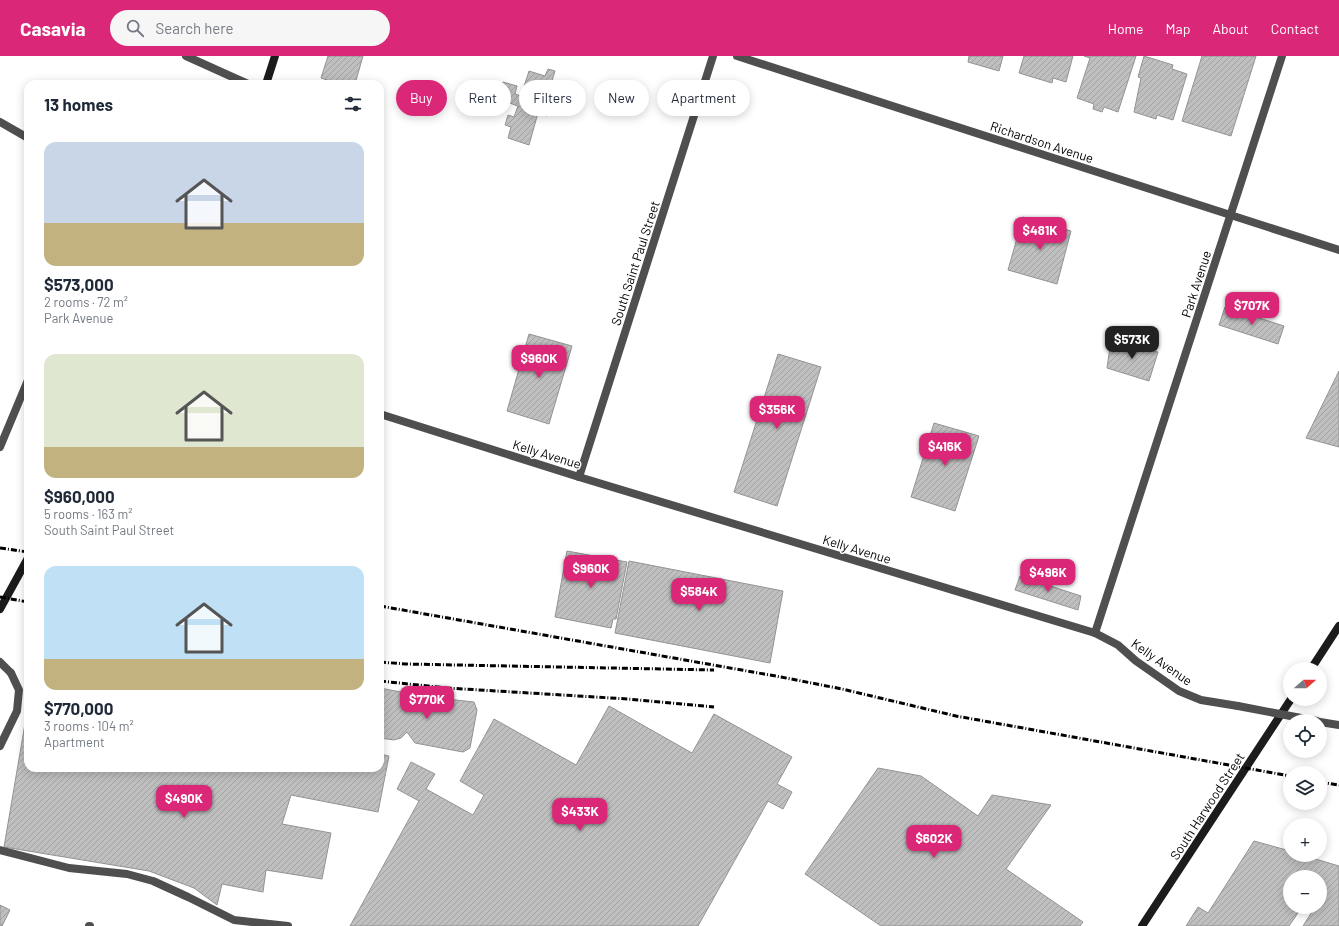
<!DOCTYPE html>
<html lang="en">
<head>
<meta charset="utf-8">
<style>
  :root { --surface:#fff; --page:#f6f6f7; --text:#1f2937; --muted:#747a83; --accent:#db2777 }
  body { margin:0; font-family:Barlow,sans-serif; background:var(--page); color:var(--text); height:100vh; display:flex; flex-direction:column; font-size:15px; white-space:nowrap }
  * { box-sizing:border-box; margin:0 }
  p { font-size:13px; color:var(--muted) }
  .icon { flex:none; width:22px; height:22px; fill:none; stroke:currentColor; stroke-width:2; stroke-linecap:round; stroke-linejoin:round }
  .map { position:relative; flex:1; overflow:hidden }
  .details { position:absolute; left:24px; top:24px; width:360px; height:692px; display:flex; flex-direction:column; background:var(--surface); border-radius:12px; box-shadow:0 2px 10px #0003 }
  .details>* { flex:none }
  .banner { position:absolute; left:396px; top:24px; width:380px; height:36px; display:flex; gap:8px }
  .needle { width:26px; rotate:69deg }
  .tools { position:absolute; left:1283px; top:606px; display:grid; gap:8px }
  .tools a { display:grid; place-items:center; width:44px; height:44px; border-radius:50%; background:var(--surface); box-shadow:0 2px 10px #0003; font-size:20px }
  .price { position:absolute; translate:-50% -34px; padding:0 9px; border-radius:8px; background:var(--accent); color:#fff; font-size:13px; line-height:26px; filter:drop-shadow(0 1px 2px #0008) }
  .price::after { content:''; position:absolute; left:50%; top:24px; width:12px; height:9px; margin-left:-6px; background:inherit; clip-path:polygon(0 0,100% 0,50% 100%) }
  .price.active { background:#222; color:#fff }
  ul { padding:0; list-style:none }
  li { display:grid; align-content:center; gap:8px; height:212px; padding:0 20px }
  li span { display:grid; place-items:center; height:124px; border-radius:12px; color:#555 }
  li>.icon { margin-inline-start:auto }
  span .icon { width:72px; height:72px; fill:#fffc; stroke-width:1 }
  li b { font-size:17px }
  h2 { display:flex; justify-content:space-between; align-items:center; height:48px; padding:0 20px; font-size:17px }
  .tag { padding:0 14px; border-radius:18px; background:var(--surface); box-shadow:0 2px 10px #0003; font-size:14px; line-height:36px }
  .tag.active { background:var(--accent); color:#fff }
  header { display:flex; align-items:center; gap:24px; box-sizing:border-box; height:56px; padding:0 20px; background:var(--accent); color:#fff }
  header strong { font-size:19px }
  nav { display:flex; gap:22px; margin-inline-start:auto; font-size:14px }
  .search { width:280px; height:36px; background:var(--page); display:flex; align-items:center; gap:10px; box-sizing:border-box; padding:0 14px; border-radius:22px; color:var(--muted); font-size:15px }
  .map>svg:first-child { display:block }
  .building { fill:url(#building-hatch); stroke:#939393 }
  .lines { fill:none; stroke-linecap:round; stroke-linejoin:round }
  .lane { stroke:#4f4f4f; stroke-width:8 }
  .street { stroke:#4f4f4f; stroke-width:8 }
  .secondary { stroke:#1c1c1c; stroke-width:8 }
  .rail { stroke:#000; stroke-width:3; stroke-dasharray:6 2 1 2; stroke-linecap:butt }
  .street-bridge { stroke:#4f4f4f; stroke-width:8 }
  .labels { text-anchor:middle; dominant-baseline:central; stroke-width:3; stroke-linejoin:round; paint-order:stroke }
  .street-label { font-size:13px; fill:#000; stroke:#fff }
</style>
</head>
<body>
<header>
<strong>Casavia</strong>
<div class="search"><svg class="icon" aria-label="search" viewBox="0 0 24 24"><circle cx="10" cy="10" r="6"/><path d="M15 15l6 6"/></svg>Search here</div>
<nav><a>Home</a><a>Map</a><a>About</a><a>Contact</a></nav>
</header>
<div class="map">
<svg width="1339" height="870" viewBox="0 0 1339 870">
  <defs>
    <pattern id="building-hatch" width="6" height="6" patternUnits="userSpaceOnUse"><rect width="6" height="6" fill="#bfbfbf"/><path d="M-1 1l2-2M0 6l6-6M5 7l2-2" fill="none" stroke="#a2a2a2"/></pattern>
  </defs>
  <rect width="100%" height="100%" fill="#fff"/>
  <g class="building">
    <path d="M328 0H363L355 28H339L321 22Z"/>
    <path d="M969 0H1003L999 15 968 6Z"/>
    <path d="M1024 0H1073L1066 26 1053 22 1052 27 1019 17Z"/>
    <path d="M1084 0H1136L1118 56 1104 51 1102 56 1093 53 1094 48 1077 42 1090 2Z"/>
    <path d="M1144 0 1173 9 1172 13 1187 18 1173 64 1157 59 1156 63 1134 56 1141 22 1138 21Z"/>
    <path d="M1202 0H1256L1231 80 1182 65Z"/>
    <path d="M548 13 555 15 551 28 556 30 547 60 538 57 529 89 508 82 511 71 505 69 508 59 514 61 518 50 498 43 503 26 517 30 515 38 521 40 529 15 545 20Z"/>
    <path d="M1023 161 1071 175 1057 228 1008 214Z"/>
    <path d="M1225 251 1284 270 1278 288 1219 269Z"/>
    <path d="M529 278 572 290 549 368 507 355Z"/>
    <path d="M1116 283 1158 296 1149 325 1107 312 1110 291 1114 292Z"/>
    <path d="M778 298 821 311 777 450 734 436Z"/>
    <path d="M1339 315V391L1306 382Z"/>
    <path d="M934 367 979 380 955 455 911 441Z"/>
    <path d="M567 495 627 506 616 563H613L611 572 555 561Z"/>
    <path d="M629 505 783 535 770 607 615 577Z"/>
    <path d="M1020 520 1081 540 1078 554 1015 534Z"/>
    <path d="M380 632 406 637 412 644 419 640 474 646 477 654 470 692 463 696 415 687 407 676 401 682 394 684 380 682Z"/>
    <path d="M28 650V712H380V698L389 700 378 756 291 739 282 768 331 777 322 823 266 814 263 836 222 828 217 849 194 832 149 815 4 791Z"/>
    <path d="M609 650 692 697 714 658 792 701 777 728 792 736 783 753 768 745 698 870H350L419 745 397 733 411 706 435 718 426 733 473 759 484 739 460 725 494 663 576 709Z"/>
    <path d="M878 712 921 720 978 760 992 739 1051 749 1006 813 1083 866 1080 870H881L805 818Z"/>
    <path d="M1254 785 1290 795V799H1302L1339 810V870H1303L1315 851H1320V821H1290V851H1302L1289 870H1186L1198 851 1208 857Z"/>
    <path d="M0 849 10 854 2 870H0Z"/>
  </g>
  <g class="lines">
    <g class="lane">
      <path d="M0 66 28 82"/>
      <path d="M0 391 28 324"/>
      <path d="M0 690 17 655 19 634 11 617"/>
      <path d="M0 794 69 812 127 818 153 825 188 841 234 864 288 870"/>
    </g>
    <g class="street">
      <path d="M186 0 248 28"/>
      <path d="M737 0 1339 194"/>
      <path d="M380 358 579 421 1095 577 1118 589 1136 605 1179 635 1201 644 1238 650"/>
      <path d="M579 421 713 0"/>
      <path d="M1095 577 1282 0"/>
      <path d="M0 606 11 617"/>
      <path d="M1320 666 1339 669"/>
      <path d="M89 870H90"/>
    </g>
    <g class="secondary">
      <path d="M266 28 275 0"/>
      <path d="M0 553 28 502"/>
      <path d="M1311 613 1339 570"/>
      <path d="M1142 870 1291 643"/>
    </g>
    <g class="rail">
      <path d="M0 492 28 496"/>
      <path d="M0 541 28 546"/>
      <path d="M380 550 781 621 842 633 956 660 1290 720"/>
      <path d="M380 606 405 608 714 614"/>
      <path d="M380 625 447 632 628 643 714 651"/>
      <path d="M1320 726 1339 729"/>
    </g>
    <path class="street-bridge" d="M1238 650 1317 665"/>
  </g>
  <g class="labels">
    <g class="street-label">
      <text transform="translate(1042 86) rotate(18)">Richardson Avenue</text>
      <text transform="translate(635 207) rotate(-72)">South Saint Paul Street</text>
      <text transform="translate(1196 228) rotate(-72)">Park Avenue</text>
      <text transform="translate(547 398) rotate(17)">Kelly Avenue</text>
      <text transform="translate(857 493) rotate(17)">Kelly Avenue</text>
      <text transform="translate(1162 606) rotate(35)">Kelly Avenue</text>
      <text transform="translate(1207 750) rotate(-57)">South Harwood Street</text>
    </g>
  </g>
</svg>
<div class="tools">
<a><svg class="needle" viewBox="-14 -14 28 28"><path d="M0-13l5 13h-10z" fill="#e53935"/><path d="M0 13l5-13h-10z" fill="#747a83"/></svg></a>
<a><svg class="icon" aria-label="locate" viewBox="0 0 24 24"><circle cx="12" cy="12" r="6"/><path d="M12 2v4M12 18v4M2 12h4M18 12h4"/></svg></a>
<a><svg class="icon" aria-label="layers" viewBox="0 0 24 24"><path d="M12 4l9 5-9 5-9-5zM3 14l9 5 9-5"/></svg></a>
<a>+</a>
<a>−</a>
</div>
<b class="price" style="left:1040px;top:195px">$481K</b>
<b class="price" style="left:1252px;top:270px">$707K</b>
<b class="price active" style="left:1132px;top:304px">$573K</b>
<b class="price" style="left:539px;top:323px">$960K</b>
<b class="price" style="left:777px;top:374px">$356K</b>
<b class="price" style="left:945px;top:411px">$416K</b>
<b class="price" style="left:591px;top:533px">$960K</b>
<b class="price" style="left:1048px;top:537px">$496K</b>
<b class="price" style="left:699px;top:556px">$584K</b>
<b class="price" style="left:427px;top:664px">$770K</b>
<b class="price" style="left:184px;top:763px">$490K</b>
<b class="price" style="left:580px;top:776px">$433K</b>
<b class="price" style="left:934px;top:803px">$602K</b>
<div class="banner">
<a class="tag active">Buy</a>
<a class="tag">Rent</a>
<a class="tag">Filters</a>
<a class="tag">New</a>
<a class="tag">Apartment</a>
</div>
<section class="details">
<h2>13 homes<svg class="icon" aria-label="filters" viewBox="0 0 24 24"><path d="M4 7h16M4 17h16"/><circle cx="9" cy="7" r="2"/><circle cx="15" cy="17" r="2"/></svg></h2>
<ul>
<li><span style="background:linear-gradient(#c9d6e8 65%,#c2b280 0)"><svg class="icon" aria-label="home" viewBox="0 0 24 24"><path d="M3 11l9-7 9 7M6 9v11h12V9"/></svg></span><div><b>$573,000</b><p>2 rooms · 72 m²</p><p>Park Avenue</p></div></li>
<li><span style="background:linear-gradient(#dfe7d0 75%,#c2b280 0)"><svg class="icon" aria-label="home" viewBox="0 0 24 24"><path d="M3 11l9-7 9 7M6 9v11h12V9"/></svg></span><div><b>$960,000</b><p>5 rooms · 163 m²</p><p>South Saint Paul Street</p></div></li>
<li><span style="background:linear-gradient(#bfe0f5 75%,#c2b280 0)"><svg class="icon" aria-label="home" viewBox="0 0 24 24"><path d="M3 11l9-7 9 7M6 9v11h12V9"/></svg></span><div><b>$770,000</b><p>3 rooms · 104 m²</p><p>Apartment</p></div></li>
</ul>
</section>
</div>
</body>
</html>
